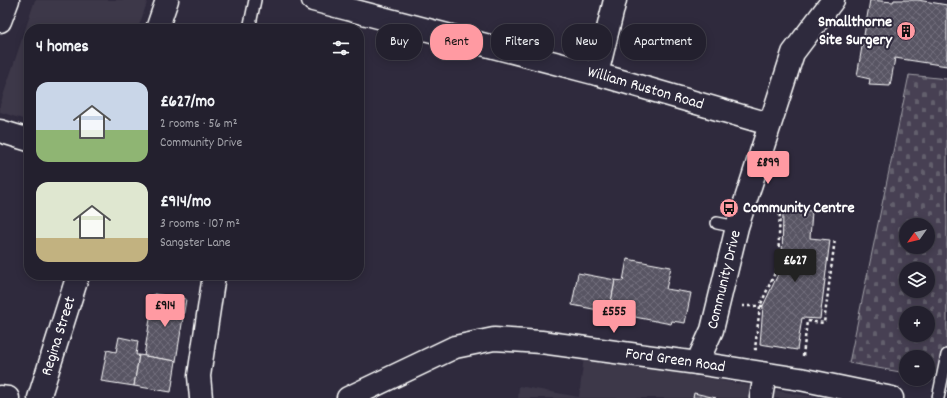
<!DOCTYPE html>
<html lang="en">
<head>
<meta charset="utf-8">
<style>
  :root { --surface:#23202e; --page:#2f2d3a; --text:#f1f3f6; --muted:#a3a3aa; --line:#403e4a; --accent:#ff9aa2 }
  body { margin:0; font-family:Dekko,sans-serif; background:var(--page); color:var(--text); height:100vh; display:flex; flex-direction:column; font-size:15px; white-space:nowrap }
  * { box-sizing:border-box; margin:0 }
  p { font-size:13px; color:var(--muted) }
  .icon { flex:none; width:22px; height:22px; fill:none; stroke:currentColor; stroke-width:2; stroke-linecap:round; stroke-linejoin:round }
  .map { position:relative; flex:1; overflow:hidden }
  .drawer { position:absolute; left:24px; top:24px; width:340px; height:256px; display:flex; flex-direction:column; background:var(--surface); border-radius:16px; box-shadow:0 2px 10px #0003,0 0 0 1px var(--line) }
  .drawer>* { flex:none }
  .hud { position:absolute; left:376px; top:24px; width:380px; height:36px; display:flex; gap:8px }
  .needle { width:26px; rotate:236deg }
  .buttons { position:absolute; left:899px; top:218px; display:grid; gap:8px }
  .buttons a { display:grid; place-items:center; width:36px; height:36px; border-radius:50%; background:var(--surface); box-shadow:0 2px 10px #0003,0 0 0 1px var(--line); font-size:20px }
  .price { position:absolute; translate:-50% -34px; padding:0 9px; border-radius:4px; background:var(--accent); color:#111; font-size:13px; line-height:26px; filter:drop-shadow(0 1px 2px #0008) }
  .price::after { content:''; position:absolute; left:50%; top:24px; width:12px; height:9px; margin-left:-6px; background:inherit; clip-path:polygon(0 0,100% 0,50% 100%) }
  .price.active { background:#222; color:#fff }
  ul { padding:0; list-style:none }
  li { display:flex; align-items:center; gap:12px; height:100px; padding:0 12px }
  li span { display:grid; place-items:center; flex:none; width:112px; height:80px; border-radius:12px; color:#555 }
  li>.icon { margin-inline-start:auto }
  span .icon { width:48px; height:48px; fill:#fffc; stroke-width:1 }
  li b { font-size:17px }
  h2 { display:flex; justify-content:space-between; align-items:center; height:48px; padding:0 12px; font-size:17px }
  .chip { padding:0 14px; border-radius:16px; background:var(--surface); box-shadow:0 2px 10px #0003,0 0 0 1px var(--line); font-size:14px; line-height:36px }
  .chip.active { background:var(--accent); color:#111 }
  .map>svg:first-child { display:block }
  .built { fill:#3c3749 }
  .cemetery { fill:url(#cemetery-stones); stroke:#a2a0a8; fill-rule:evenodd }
  .building { fill:url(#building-cross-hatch); stroke:#fff }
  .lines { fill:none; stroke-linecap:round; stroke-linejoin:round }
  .service-casing { stroke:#fff; stroke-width:14 }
  .minor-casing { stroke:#fff; stroke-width:25 }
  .secondary-casing { stroke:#fff; stroke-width:25 }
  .path { stroke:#fff; stroke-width:2.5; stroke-dasharray:3 3; stroke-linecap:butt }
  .service { stroke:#2f2a3d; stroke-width:11 }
  .minor { stroke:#2f2a3d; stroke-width:22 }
  .secondary { stroke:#2f2a3d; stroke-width:22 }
  .labels { text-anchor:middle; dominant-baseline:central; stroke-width:4; stroke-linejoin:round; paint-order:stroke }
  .poi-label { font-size:16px; font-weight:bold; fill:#fff; stroke:#2f2a3d; text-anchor:end }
  .street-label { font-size:16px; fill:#fff; stroke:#2f2a3d }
</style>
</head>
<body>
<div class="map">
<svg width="947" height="398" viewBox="0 0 947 398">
  <defs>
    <pattern id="cemetery-stones" width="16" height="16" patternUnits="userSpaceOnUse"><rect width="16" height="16" fill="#464152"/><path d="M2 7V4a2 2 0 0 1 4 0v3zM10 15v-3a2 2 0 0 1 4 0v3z" fill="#625e6c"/></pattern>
    <pattern id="building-cross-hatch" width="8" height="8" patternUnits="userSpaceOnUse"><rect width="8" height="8" fill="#595564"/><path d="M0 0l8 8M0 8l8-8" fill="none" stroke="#726e7b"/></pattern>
  </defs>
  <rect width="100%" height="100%" fill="#2f2a3d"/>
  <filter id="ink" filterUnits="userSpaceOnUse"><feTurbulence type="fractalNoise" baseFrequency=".025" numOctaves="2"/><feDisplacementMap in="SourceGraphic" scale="8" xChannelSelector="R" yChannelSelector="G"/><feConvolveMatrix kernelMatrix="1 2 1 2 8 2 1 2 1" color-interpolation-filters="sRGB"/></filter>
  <g filter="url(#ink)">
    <g class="built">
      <path d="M35 0H148L138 29H29V121L0 112V105Z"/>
      <path d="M584 356 819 398H518L519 386 579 397Z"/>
    </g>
    <path class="cemetery" d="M909 75 947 79V381L928 377V357H906V373L849 363ZM906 225H928V247H906ZM906 269H928V291H906ZM906 313H928V335H906Z"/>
    <g class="building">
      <path d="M870 0 893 2 894 0H918L947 5V66L895 58 890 86 869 85 870 79 857 76Z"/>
      <path d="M783 210 812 211 810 238 830 240 820 319 802 318 797 350 760 344 763 306 782 266Z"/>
      <path d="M627 259 671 267 666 289 691 293 685 323 672 321 671 324 609 312 615 280 623 281Z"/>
      <path d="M578 273 615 280 609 312 572 305Z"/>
      <path d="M154 294 186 299 176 361 144 356Z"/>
      <path d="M119 337 138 341 136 355H139L134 386 101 381 107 350 116 352Z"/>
      <path d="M139 355 176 361 171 392 134 386Z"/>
      <path d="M694 393 716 398H693Z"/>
    </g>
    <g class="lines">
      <g class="service-casing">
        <g id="service">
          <path d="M249 29 255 0"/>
          <path d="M717 223 737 227"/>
          <path d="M938 398 947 355"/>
        </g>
      </g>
      <g class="minor-casing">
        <g id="minor">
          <path id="s1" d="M313 0 597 74 769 124"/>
          <path d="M0 21 8 0"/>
          <path d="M157 29 167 0"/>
          <path d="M597 74 615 0"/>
          <path d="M0 131 29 140"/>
          <path id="s2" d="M697 363 712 330 737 227 793 53 833 0"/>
          <path id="s3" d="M39 398 78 275"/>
          <path d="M201 398 199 376 214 275"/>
          <path d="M761 398 765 374"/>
        </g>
      </g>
      <g class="secondary-casing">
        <g id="secondary">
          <path d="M0 397 8 398"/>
          <path id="s4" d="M348 398 455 347 494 339 541 342 697 363 800 379 892 398"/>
        </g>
      </g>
      <g class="path">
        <path d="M742 306H763"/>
        <path d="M757 349H755L760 306 778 266 780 208"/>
        <path d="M803 356 807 321 824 323 835 239"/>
      </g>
      <use href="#service" class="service"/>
      <use href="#minor" class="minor"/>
      <use href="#secondary" class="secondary"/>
    </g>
  </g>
  <defs>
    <g id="building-disc" transform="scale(1)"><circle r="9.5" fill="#ff9aa2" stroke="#2f2a3d"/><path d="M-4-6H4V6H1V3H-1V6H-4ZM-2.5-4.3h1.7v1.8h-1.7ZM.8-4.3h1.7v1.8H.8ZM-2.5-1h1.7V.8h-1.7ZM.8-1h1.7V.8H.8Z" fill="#111"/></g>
    <g id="bus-disc" transform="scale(1)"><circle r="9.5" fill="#ff9aa2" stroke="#2f2a3d"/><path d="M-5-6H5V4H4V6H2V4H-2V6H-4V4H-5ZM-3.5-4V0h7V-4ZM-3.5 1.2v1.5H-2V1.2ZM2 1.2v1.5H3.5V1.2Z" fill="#111"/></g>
  </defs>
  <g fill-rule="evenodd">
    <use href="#building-disc" x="906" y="31"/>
    <use href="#bus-disc" x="729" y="208"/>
  </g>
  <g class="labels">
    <g class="poi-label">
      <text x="892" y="22">Smallthorne<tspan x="892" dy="18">Site Surgery</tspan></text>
      <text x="743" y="208" text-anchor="start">Community Centre</text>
    </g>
    <g class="street-label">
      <text stroke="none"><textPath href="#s1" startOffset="344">William Ruston Road</textPath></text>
      <text stroke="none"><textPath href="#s2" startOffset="88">Community Drive</textPath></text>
      <text stroke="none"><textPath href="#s3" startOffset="65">Regina Street</textPath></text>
      <text stroke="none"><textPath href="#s4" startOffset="341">Ford Green Road</textPath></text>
    </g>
  </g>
</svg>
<div class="buttons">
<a><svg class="needle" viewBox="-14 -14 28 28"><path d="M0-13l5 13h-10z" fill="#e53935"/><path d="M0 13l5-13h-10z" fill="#a3a3aa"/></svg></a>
<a><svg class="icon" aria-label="layers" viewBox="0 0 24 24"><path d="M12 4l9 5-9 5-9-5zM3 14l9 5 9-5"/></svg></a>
<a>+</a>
<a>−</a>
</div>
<b class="price" style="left:768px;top:185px">£899</b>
<b class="price active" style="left:795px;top:283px">£627</b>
<b class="price" style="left:165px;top:328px">£914</b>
<b class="price" style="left:614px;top:334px">£555</b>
<div class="hud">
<a class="chip">Buy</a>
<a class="chip active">Rent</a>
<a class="chip">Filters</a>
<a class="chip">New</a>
<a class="chip">Apartment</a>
</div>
<section class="drawer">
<h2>4 homes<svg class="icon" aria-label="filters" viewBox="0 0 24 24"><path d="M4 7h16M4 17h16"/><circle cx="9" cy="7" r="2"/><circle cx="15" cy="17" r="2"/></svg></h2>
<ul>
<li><span style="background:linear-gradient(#c9d6e8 60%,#8fb573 0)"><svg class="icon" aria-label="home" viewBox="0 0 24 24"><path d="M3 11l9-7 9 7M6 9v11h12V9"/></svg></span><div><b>£627/mo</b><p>2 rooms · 56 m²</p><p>Community Drive</p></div></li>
<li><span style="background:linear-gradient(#dfe7d0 70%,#c2b280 0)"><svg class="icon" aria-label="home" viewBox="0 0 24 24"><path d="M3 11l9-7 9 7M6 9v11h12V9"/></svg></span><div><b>£914/mo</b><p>3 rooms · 107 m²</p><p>Sangster Lane</p></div></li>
</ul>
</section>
</div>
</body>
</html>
